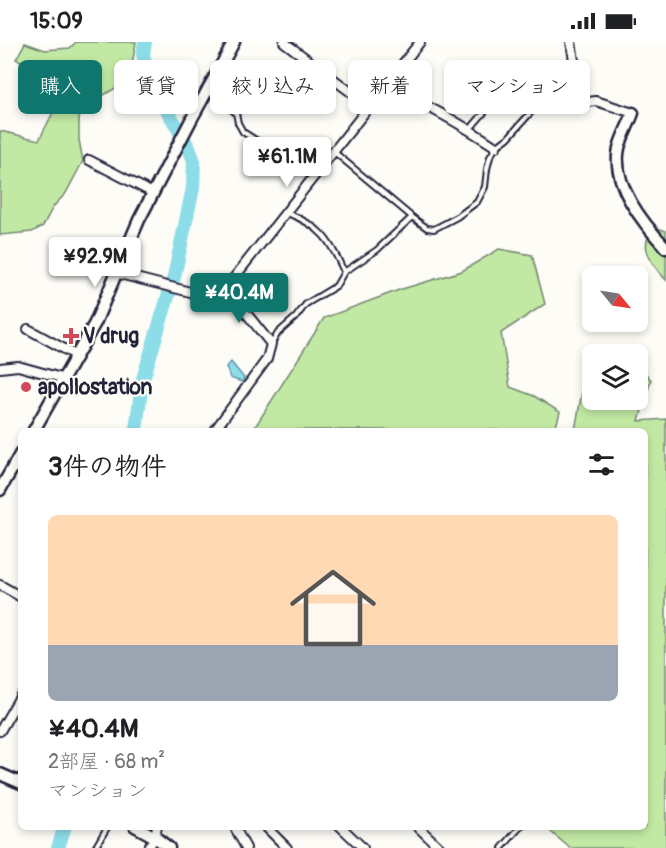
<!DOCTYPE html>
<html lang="ja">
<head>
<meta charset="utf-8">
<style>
  :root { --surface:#fff; --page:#f6f6f6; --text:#202124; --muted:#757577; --line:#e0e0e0; --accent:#0f766e }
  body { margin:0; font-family:Pangolin,"Klee One",sans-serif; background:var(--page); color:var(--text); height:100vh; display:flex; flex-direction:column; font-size:22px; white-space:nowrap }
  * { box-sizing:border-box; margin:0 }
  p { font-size:20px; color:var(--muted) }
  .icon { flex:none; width:33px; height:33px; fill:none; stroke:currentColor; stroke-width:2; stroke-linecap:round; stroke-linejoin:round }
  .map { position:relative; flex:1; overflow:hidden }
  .panel { position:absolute; left:18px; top:386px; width:630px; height:402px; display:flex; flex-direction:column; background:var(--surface); border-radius:9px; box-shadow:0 3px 9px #0003 }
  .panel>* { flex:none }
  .guide { position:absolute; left:18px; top:18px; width:630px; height:54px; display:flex; gap:12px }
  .needle { width:39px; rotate:120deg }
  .buttons { position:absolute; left:582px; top:224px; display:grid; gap:12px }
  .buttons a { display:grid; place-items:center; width:66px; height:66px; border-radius:9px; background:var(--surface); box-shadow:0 3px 9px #0003; font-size:30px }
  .price { position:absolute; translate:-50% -51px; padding:0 14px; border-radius:6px; background:#fff; color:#222; font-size:20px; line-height:39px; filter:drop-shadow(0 2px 3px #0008) }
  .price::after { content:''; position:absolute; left:50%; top:36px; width:18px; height:14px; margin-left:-9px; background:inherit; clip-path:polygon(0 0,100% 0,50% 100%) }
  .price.current { background:var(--accent); color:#fff }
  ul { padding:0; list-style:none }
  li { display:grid; align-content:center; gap:12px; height:318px; padding:0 30px }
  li+li { border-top:2px solid var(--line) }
  li span { display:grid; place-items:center; height:186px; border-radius:9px; color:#555 }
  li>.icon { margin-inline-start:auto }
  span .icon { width:108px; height:108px; fill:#fffc; stroke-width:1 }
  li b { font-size:26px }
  h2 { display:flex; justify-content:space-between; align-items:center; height:72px; padding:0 30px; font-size:26px }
  .tag { padding:0 21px; border-radius:9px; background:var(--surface); box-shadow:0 3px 9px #0003; font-size:21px; line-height:54px }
  .tag.current { background:var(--accent); color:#fff }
  .status { display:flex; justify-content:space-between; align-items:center; height:42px; padding:0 30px; background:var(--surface); direction:ltr }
  .status svg { height:16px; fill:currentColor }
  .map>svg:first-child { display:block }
  .green { fill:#c2e9a4; stroke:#728670; stroke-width:1.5 }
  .water { fill:#8ddde9; stroke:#6292a3; stroke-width:1.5 }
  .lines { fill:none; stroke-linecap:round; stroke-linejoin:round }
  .river { stroke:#8ddde9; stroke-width:14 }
  .lane-casing { stroke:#22223b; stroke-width:8 }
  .street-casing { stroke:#22223b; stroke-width:12 }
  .secondary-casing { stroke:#22223b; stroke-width:15 }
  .lane { stroke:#fdfcf7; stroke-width:4 }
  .street { stroke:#fdfcf7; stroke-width:8 }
  .secondary { stroke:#fdfcf7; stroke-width:10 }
  .poi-dot { fill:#d1495b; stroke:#fdfcf7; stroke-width:2 }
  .labels { text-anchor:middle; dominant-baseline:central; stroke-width:4.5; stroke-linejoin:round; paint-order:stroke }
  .poi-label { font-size:21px; font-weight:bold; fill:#22223b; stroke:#fdfcf7; text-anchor:start }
</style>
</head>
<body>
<div class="status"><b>15:09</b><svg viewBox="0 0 49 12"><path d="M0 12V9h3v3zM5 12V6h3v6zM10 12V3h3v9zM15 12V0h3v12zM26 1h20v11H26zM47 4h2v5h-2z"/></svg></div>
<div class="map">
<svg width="666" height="806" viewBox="0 0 666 806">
  <rect width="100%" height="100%" fill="#fdfcf7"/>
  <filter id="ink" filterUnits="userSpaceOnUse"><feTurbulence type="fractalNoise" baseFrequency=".0167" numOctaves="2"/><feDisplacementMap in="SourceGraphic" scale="12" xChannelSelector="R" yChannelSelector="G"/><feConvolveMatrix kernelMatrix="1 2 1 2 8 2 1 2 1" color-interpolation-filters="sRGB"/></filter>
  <g filter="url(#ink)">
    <g class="green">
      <path d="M76 0H136L132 23 124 41 82 66 79 77V98L83 119 66 151 53 165 43 184 32 190 0 193V89L39 98 64 49 62 35 16 17 25 1 45 8 70 6Z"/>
      <path d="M655 185 666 189V238C652 223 636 203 655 185Z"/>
      <path d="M499 207 532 213 545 262 501 291 510 345 534 354 560 370 555 388H253L324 276 399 248 462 229Z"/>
      <path d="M592 320V357H638V322L651 338 639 379 666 377V806H570L545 785 645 784V388H575L587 323Z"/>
    </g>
    <path class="water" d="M231 320 244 336 242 340 230 336 226 325Z"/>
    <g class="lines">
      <g class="river">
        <path d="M136 388 142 340 174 235 193 146 194 119 189 106 148 35 143 12 145 0"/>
        <path d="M58 806 65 784"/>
      </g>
      <g class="lane-casing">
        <g id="lane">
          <path d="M212 52 236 71 238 81 243 90 313 134"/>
          <path d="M470 87 502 50 508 48H514"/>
          <path d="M333 109 412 175 427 186 434 187 457 175 477 160 485 145 487 127 490 115 496 105 508 96 533 68 545 64 581 61"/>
          <path d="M287 171C321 184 330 198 344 230"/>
          <path d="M272 301 278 291 296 275 306 262 336 244 344 230 377 208 412 175"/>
          <path d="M95 806 108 784"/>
          <path d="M502 806 521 784"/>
        </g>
      </g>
      <g class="street-casing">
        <g id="street">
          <path d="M284 0 368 63"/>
          <path d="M571 0 581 61 596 59 633 71"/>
          <path d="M382 48C394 53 406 55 418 60 446 73 470 88 496 105"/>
          <path d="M89 118 153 151"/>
          <path d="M116 231 202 253 226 246 420 0"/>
          <path d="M28 287 77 314"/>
          <path d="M0 326 18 324 65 337"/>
          <path d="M215 388 267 317 271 302 226 246"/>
          <path d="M0 543 21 555"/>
          <path d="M0 689 21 653"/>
          <path d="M234 784 246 806"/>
          <path d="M265 784 287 806"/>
          <path d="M340 784 363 806"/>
          <path d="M417 784 440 806"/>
          <path d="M148 806 155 795 157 784"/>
        </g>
      </g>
      <g class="secondary-casing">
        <g id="secondary">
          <path d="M633 71C629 83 622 94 619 106 611 142 643 181 666 206"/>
          <path d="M34 388 95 281 139 178 191 78 234 0"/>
          <path d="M0 448 21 411"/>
          <path d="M0 732 21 741"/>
          <path d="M135 784 155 795 169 806"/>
        </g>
      </g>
      <use href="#lane" class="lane"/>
      <use href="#street" class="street"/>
      <use href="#secondary" class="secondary"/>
    </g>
  </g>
  <g class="poi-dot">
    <path d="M68 285h6v6h6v6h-6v6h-6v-6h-6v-6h6z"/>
    <circle cx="26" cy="345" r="6"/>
  </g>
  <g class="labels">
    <g class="poi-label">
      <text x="83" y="294">V drug</text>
      <text x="38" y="345">apollostation</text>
    </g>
  </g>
</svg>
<div class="buttons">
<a><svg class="needle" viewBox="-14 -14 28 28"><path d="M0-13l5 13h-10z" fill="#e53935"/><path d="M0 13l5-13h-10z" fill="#757577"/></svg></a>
<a><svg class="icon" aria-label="layers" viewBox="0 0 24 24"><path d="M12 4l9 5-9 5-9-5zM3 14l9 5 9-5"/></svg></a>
</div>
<b class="price" style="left:287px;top:146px">¥61.1M</b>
<b class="price" style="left:95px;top:246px">¥92.9M</b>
<b class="price current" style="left:239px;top:282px">¥40.4M</b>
<div class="guide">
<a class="tag current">購入</a>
<a class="tag">賃貸</a>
<a class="tag">絞り込み</a>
<a class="tag">新着</a>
<a class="tag">マンション</a>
</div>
<section class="panel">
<h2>3件の物件<svg class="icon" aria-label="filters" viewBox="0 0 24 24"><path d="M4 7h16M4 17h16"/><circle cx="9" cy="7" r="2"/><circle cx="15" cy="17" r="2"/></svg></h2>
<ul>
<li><span style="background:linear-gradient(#ffd9b3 70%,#9aa5b1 0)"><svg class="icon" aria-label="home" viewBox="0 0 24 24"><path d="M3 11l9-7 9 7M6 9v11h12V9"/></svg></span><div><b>¥40.4M</b><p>2部屋 · 68 m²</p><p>マンション</p></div></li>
</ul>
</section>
</div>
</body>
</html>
